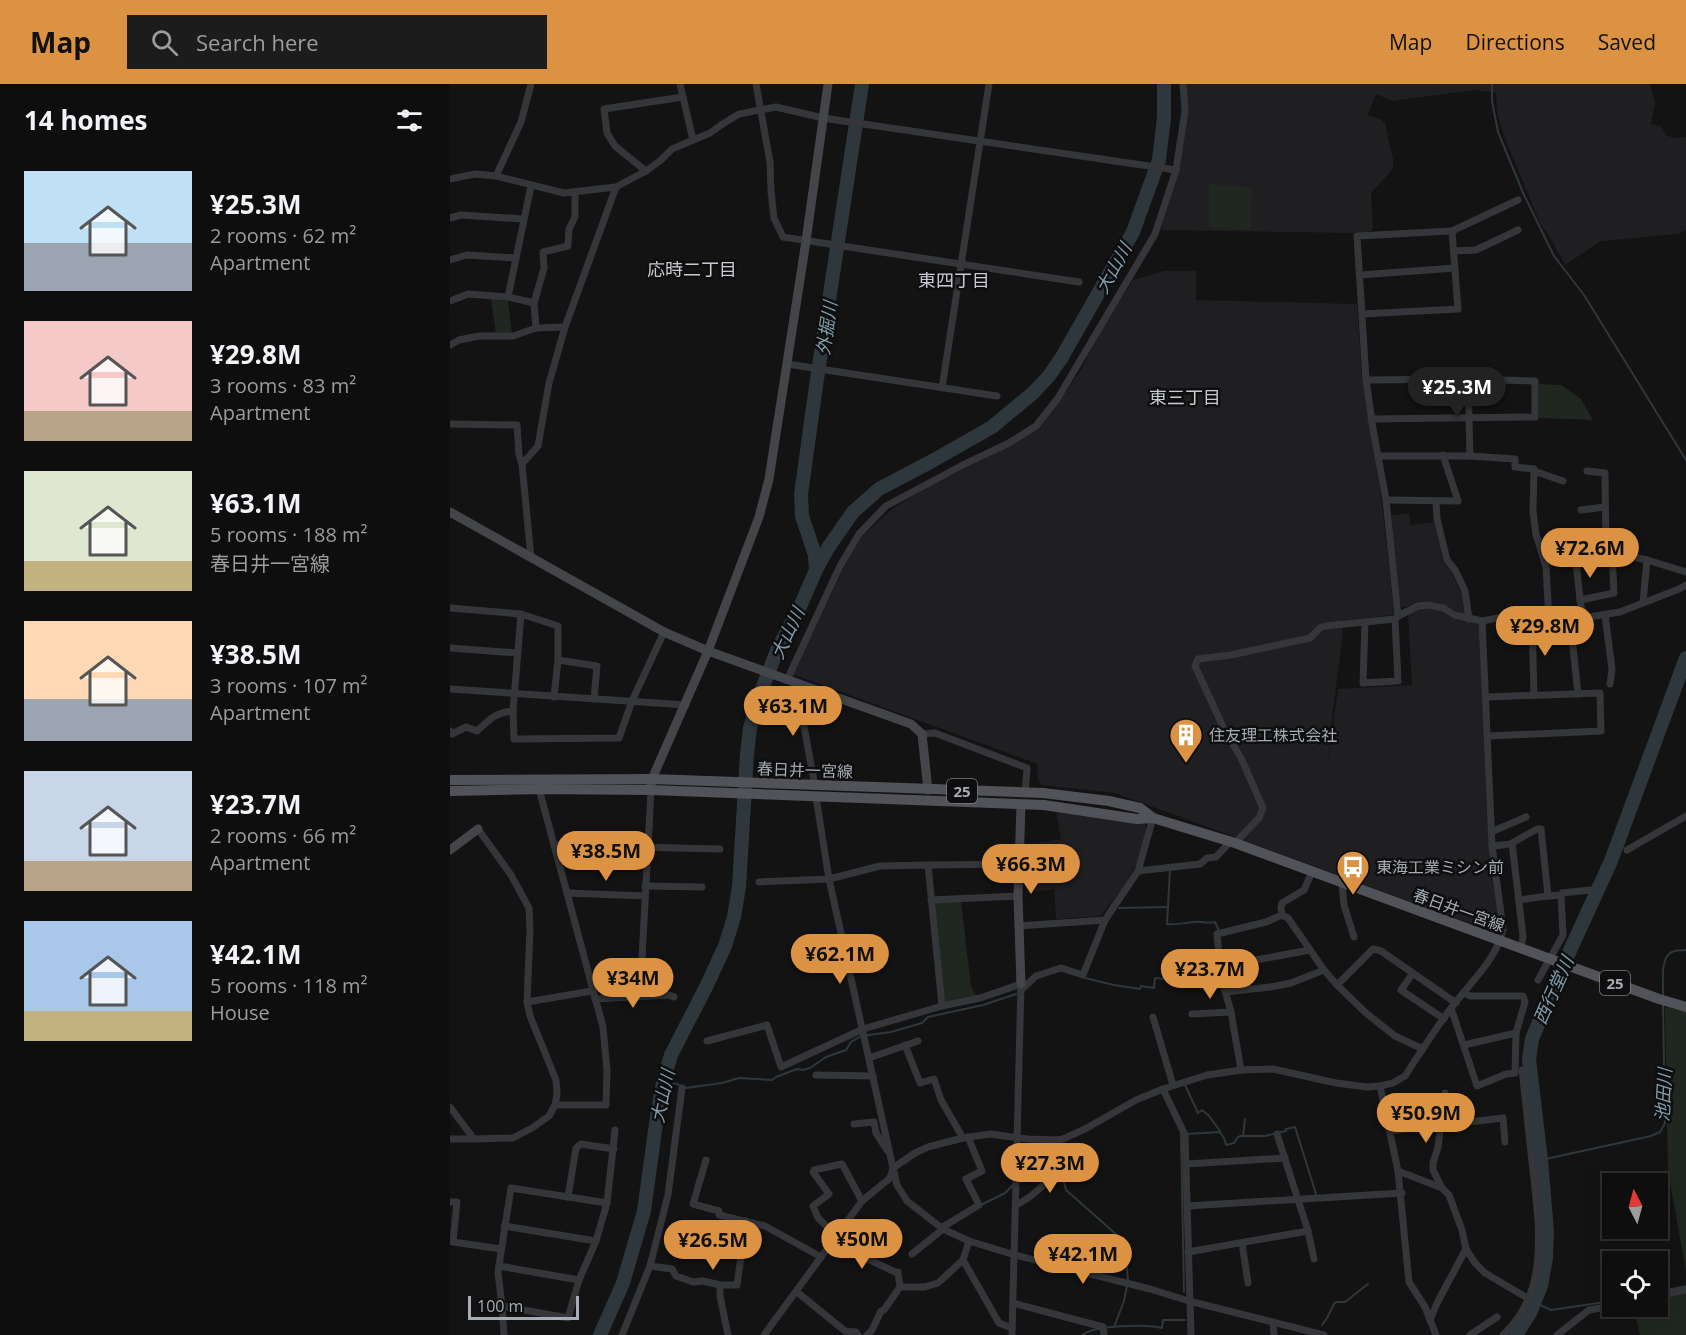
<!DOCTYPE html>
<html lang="en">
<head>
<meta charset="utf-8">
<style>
  :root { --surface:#0e0e0f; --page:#1c1c1d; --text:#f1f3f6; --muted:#9b9c9e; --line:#2e2e2f; --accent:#dc9243 }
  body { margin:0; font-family:"Open Sans","Noto Sans JP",sans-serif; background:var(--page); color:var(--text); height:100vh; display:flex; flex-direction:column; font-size:22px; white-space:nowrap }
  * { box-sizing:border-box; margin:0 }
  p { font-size:20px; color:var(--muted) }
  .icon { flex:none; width:33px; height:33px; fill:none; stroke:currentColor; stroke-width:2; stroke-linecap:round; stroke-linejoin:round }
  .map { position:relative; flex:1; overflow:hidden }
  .details { display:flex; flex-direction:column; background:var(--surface); width:450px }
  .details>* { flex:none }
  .needle { width:39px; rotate:354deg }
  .fabs { position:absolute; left:1152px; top:1089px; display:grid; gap:12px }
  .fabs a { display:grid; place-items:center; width:66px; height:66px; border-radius:0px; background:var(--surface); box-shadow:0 6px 24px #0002,0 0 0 2px var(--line); font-size:30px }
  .scale { position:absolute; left:18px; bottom:15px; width:111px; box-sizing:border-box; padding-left:6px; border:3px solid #a6acb3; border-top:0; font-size:16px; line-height:21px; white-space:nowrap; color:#a6acb3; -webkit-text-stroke:4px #0e0e0f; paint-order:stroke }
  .price { position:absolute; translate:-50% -51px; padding:0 14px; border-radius:21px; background:var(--accent); color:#111; font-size:20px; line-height:39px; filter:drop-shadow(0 2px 3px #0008) }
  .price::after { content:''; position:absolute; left:50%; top:36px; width:18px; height:14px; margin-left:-9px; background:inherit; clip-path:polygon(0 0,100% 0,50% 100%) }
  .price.selected { background:#222; color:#fff }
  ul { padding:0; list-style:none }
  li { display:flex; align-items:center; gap:18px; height:150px; padding:0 24px }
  li span { display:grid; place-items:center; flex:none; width:168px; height:120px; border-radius:0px; color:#555 }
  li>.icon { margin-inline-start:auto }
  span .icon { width:72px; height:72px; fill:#fffc; stroke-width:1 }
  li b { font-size:26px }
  h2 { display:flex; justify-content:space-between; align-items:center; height:72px; padding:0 24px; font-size:26px }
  header { display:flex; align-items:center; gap:36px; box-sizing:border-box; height:84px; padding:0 30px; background:var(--accent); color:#111 }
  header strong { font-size:28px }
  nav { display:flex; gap:33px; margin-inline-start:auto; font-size:21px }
  .search { width:420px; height:54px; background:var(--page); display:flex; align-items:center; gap:15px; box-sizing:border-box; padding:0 21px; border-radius:0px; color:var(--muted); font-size:22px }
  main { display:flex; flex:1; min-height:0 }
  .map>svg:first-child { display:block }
  .built { fill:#1f1f21 }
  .green { fill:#202620 }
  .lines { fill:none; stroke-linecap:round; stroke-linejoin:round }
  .stream { stroke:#2e373c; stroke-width:2 }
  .river { stroke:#2e373c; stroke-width:14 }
  .street { stroke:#343639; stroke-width:7 }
  .secondary { stroke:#434549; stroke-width:9 }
  .primary { stroke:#515358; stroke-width:10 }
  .labels { text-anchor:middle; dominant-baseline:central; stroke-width:5; stroke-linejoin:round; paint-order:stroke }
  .shield { fill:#0e0e0f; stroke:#787d82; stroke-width:1.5 }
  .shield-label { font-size:15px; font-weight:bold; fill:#a6acb3 }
  .poi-label { font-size:16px; fill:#a6acb3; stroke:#0e0e0f; text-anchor:start }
  .street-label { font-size:16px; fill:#a6acb3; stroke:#0e0e0f }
  .water-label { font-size:18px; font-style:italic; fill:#819dab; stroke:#0e0e0f }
  .neighbourhood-label { font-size:18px; fill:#c7cad0; stroke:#0e0e0f }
</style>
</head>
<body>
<header>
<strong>Map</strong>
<div class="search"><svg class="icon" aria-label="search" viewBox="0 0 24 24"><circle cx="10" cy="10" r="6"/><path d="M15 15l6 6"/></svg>Search here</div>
<nav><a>Map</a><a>Directions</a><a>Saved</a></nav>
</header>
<main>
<section class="details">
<h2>14 homes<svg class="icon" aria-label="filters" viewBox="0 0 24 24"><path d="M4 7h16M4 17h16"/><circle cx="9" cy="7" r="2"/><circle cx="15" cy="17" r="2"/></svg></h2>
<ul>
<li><span style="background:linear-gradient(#bfe0f5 60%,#9aa5b1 0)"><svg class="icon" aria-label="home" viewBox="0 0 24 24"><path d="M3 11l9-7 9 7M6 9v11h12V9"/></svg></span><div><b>¥25.3M</b><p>2 rooms · 62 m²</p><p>Apartment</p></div></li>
<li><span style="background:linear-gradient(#f6c9c9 75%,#b9a48a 0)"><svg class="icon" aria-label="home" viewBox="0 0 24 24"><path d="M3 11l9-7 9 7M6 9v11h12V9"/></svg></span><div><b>¥29.8M</b><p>3 rooms · 83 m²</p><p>Apartment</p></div></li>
<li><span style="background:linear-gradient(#dfe7d0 75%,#c2b280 0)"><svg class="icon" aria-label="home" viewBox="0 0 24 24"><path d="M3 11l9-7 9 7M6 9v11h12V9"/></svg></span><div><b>¥63.1M</b><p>5 rooms · 188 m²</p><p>春日井一宮線</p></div></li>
<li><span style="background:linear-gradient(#ffd9b3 65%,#9aa5b1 0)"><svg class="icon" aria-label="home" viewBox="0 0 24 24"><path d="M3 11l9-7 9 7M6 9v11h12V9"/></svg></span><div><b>¥38.5M</b><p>3 rooms · 107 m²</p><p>Apartment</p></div></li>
<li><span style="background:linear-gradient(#c9d6e8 75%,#b9a48a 0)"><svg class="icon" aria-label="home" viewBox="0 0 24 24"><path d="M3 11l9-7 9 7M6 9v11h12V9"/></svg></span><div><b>¥23.7M</b><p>2 rooms · 66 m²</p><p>Apartment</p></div></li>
<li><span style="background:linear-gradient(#a9c7e8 75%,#c2b280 0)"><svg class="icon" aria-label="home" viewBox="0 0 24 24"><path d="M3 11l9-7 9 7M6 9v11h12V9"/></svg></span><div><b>¥42.1M</b><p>5 rooms · 118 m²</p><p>House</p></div></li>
</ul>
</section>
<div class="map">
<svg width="1236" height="1251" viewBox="0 0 1236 1251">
  <rect width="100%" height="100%" fill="#131314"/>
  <g class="built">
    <path d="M736 0H1200L1205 19 1201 40 1211 42 1217 52 1228 54 1236 53V146L1228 150 1151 157 1115 181 1097 148 1091 141 1054 52 1048 32 1046 9 1025 6 942 17 926 10 918 31 930 35 935 39 943 75V85L921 109 923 144 921 147 904 149 713 146 712 141 730 79 737 32Z"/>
    <path d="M714 187H746V216L907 220 912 296 931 412 944 529 942 531 891 537 893 550 883 626 878 677 888 605 962 601 958 530 968 525 977 523 991 526 997 531 1009 535 1029 539 1038 757 1050 846 1046 849 665 709 591 701 587 693 588 680 342 590 407 457 442 425 473 405 549 368 587 345 614 311 632 284 650 248 683 196Z"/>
    <path d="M959 429 961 441 984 438 993 478 1000 486 1013 512 1016 531 987 519H966L956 523H951L949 520 939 432Z"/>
    <path d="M606 727 695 739 697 746 686 781 672 805 652 830 650 832 606 835 604 805 577 809 578 760 611 755Z"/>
  </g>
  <g class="green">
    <path d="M759 100 802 103 801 146 759 144Z"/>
    <path d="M41 215 58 217 62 250H46Z"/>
    <path d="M1089 300 1111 301 1131 315 1143 336 1089 334Z"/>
    <path d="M511 817 521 902 526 912 495 918 485 819Z"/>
    <path d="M1217 923 1236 928V1187L1218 1088 1215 925Z"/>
    <path d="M1236 1209V1251H1190L1184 1223 1208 1222V1215Z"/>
  </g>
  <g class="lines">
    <g class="stream">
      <path d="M1042 0V17L1048 48 1074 111 1104 172 1134 211 1236 376"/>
      <path d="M720 786 717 840C726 841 735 839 744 838 751 837 758 840 765 838L769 847"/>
      <path d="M669 824 718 823"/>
      <path d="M635 894 664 901 690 905 691 902 704 904 705 894 739 897 738 876 753 874"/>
      <path d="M1213 913C1214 901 1209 874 1222 868 1226 866 1232 866 1236 866"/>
      <path d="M213 998 227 1000 236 1004 272 999 289 994 322 996 326 993 347 985 353 986 360 984 376 973 396 966 401 958 411 952 441 948 472 939 478 933 533 921 566 910"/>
      <path d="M735 1001 748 1029 752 1026 759 1032 770 1047"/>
      <path d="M731 1050 734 1208"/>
      <path d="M737 1050 770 1048 774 1054 776 1061 784 1059 787 1054 790 1052H815L836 1047V1045L845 1043 866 1110"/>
      <path d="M793 1052 795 1035"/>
      <path d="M1091 1076 1201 1052 1210 1048 1215 1039 1213 919"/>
      <path d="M613 1086 614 1099 616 1106 668 1152 676 1173 678 1196"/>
      <path d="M568 1097 599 1070 604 1064"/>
      <path d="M531 1121 555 1109 564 1100"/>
      <path d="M1208 1208 1236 1202"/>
      <path d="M1084 1218 1101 1226 1162 1217"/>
      <path d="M872 1241 877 1234 884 1220 886 1218H895L918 1200"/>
      <path d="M664 1243 674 1217 677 1202"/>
      <path d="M632 1251C646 1241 695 1240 712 1244L713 1236H735"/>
    </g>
    <g class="river">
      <path d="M366 486 365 471 352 432 351 410 367 295 412 0"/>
      <path d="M150 1251 173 1199 194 1127 207 1032 213 998 221 971 257 901 275 862 284 833 289 803 297 670 300 644 312 605 328 564 349 525 366 486 378 464 403 428 429 405 484 376 542 343 583 309 599 292 612 273 683 148 709 76 714 34V0"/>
      <path d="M1066 1251 1080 1229 1091 1202 1096 1174 1097 1147 1091 1076 1079 975 1082 955 1106 897 1161 777 1236 574"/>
    </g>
    <g class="street">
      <path d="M230 0 243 56"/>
      <path d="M306 0 320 78 321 107 324 134 333 153 629 198"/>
      <path d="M196 87 165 62 157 49 154 25 233 13"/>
      <path d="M46 92 71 38 81 0"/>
      <path d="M0 95 25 90 46 92 114 109 166 103 196 87 211 76 222 65 260 49 271 41 289 30 326 23 373 34 726 86"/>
      <path d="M0 134 11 131 73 135"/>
      <path d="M1002 147 1068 116"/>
      <path d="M1004 167 1026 166 1068 146"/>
      <path d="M0 176 17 171 65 174"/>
      <path d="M910 191 1005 184"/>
      <path d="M58 213 81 102"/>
      <path d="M0 217 18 210 58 213 84 219"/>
      <path d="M86 244 84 219 94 184 93 168 118 162 119 145 125 133V108"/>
      <path d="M0 261 9 256 29 252H63L86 244 115 243"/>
      <path d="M337 280 547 312"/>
      <path d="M1018 295 1020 372"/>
      <path d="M916 296 1018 295 1085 297V333L921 335"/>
      <path d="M492 304 539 0"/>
      <path d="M0 340 67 341 69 371 72 380"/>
      <path d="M928 372H1020L1065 375V383L1084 385V387L1113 397"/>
      <path d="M1084 387 1083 428 1086 450 1096 483 1099 536"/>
      <path d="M936 416 1008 417 993 371"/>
      <path d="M986 417 987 435 997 476 1005 486 1015 507 1019 535"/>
      <path d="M1131 426 1155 423"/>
      <path d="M1162 469H1166L1197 476 1236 488"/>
      <path d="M81 474 72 380 88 362 99 299 115 243 166 103"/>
      <path d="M1126 477 1130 516"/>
      <path d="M1193 519 1197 476"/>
      <path d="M0 524 71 530 108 542V576L104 613"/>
      <path d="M71 530 63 627 64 655 169 654 182 617 214 548"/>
      <path d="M1155 531 1162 585 1160 600"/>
      <path d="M948 532 968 522 978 521 993 524 1005 531 1032 537 1048 534 1120 536 1170 528 1229 505 1236 501"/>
      <path d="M1133 534 1130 516 1164 509 1162 469 1156 468 1155 389 1137 387"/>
      <path d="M1082 536 1084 611"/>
      <path d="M1120 536 1128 610"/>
      <path d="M915 539 913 599 948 597 945 535"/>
      <path d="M0 564 67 569"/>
      <path d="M108 576 147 582 144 615"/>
      <path d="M337 596 390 482 409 450 436 422 511 382 559 359 586 342 608 314 705 150 726 86 735 27 733 0"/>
      <path d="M346 599 365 702"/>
      <path d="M0 605 236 621"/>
      <path d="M1036 613 1150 609 1151 647 1038 652"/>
      <path d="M0 647 2 650 16 643 27 647C39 636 46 628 63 627"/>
      <path d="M472 650 485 649 577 684 575 710"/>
      <path d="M89 705 153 943 157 986 156 1021H105"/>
      <path d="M366 713 379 795 443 1084 447 1101 457 1117 493 1145 519 1157 565 1171 700 1205 739 1217 874 1251"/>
      <path d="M1041 748 1076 733"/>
      <path d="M785 759 809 734 813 724 791 674 775 647 745 582 748 575 781 571 860 554 870 544 875 542 945 535 948 532 936 416 923 345 916 296 907 152 1002 147 1008 225 913 230"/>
      <path d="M104 761 270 765"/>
      <path d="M1042 762 1062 760"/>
      <path d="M1177 766 1236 732"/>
      <path d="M478 781 568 780"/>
      <path d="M688 787 750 780 757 774 766 773 780 758"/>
      <path d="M862 788 854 806 832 819 831 824 832 831 838 834 874 886 887 901 916 929 945 952 973 965"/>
      <path d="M309 798 379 795 430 782 478 781 492 922"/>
      <path d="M892 799 894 821 904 853"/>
      <path d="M195 802 252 803"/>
      <path d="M117 809 195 812"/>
      <path d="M1111 811 1112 809 1140 806"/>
      <path d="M481 816 568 812"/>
      <path d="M1069 816 1098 812"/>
      <path d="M568 842 655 836 688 787 703 734"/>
      <path d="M1071 865 1073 852 1062 759 1087 745H1091L1098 812 1111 811 1113 851 1088 896"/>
      <path d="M963 889 951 906 994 935"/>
      <path d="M887 901 923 865 931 867 1006 919"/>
      <path d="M798 905 795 878 860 866"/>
      <path d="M571 906 586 892 611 884 633 891 655 836"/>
      <path d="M776 908 820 903 841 899 874 886"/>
      <path d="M190 912 201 706"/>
      <path d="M145 915 219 911 224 913"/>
      <path d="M77 918 142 907"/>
      <path d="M1001 924 1027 1002 1056 990 1065 989 1066 949 1075 918 1073 912H1021L1013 909"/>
      <path d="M742 930 781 928"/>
      <path d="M703 933 723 1001"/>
      <path d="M257 957 317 941 331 983 413 945 492 922 530 914 571 900 562 1251"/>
      <path d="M455 961 470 999 484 995 491 1016 513 1054"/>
      <path d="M1014 961 1066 949"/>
      <path d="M419 974 468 957"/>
      <path d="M791 986 781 928 771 893 767 850 816 838 832 831"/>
      <path d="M366 991 423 992"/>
      <path d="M930 1002 948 1087 959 1198 975 1223 986 1251"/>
      <path d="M713 1005 735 1051 741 1251"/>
      <path d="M0 1023 24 1055 63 1054 82 1044 99 1032 105 1021 107 1010 106 996 80 932 77 918 80 846 79 824 61 791 28 745"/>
      <path d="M404 1040 424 1038 426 1049 437 1066"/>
      <path d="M940 1047 1053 1034 1055 1058"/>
      <path d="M827 1050 858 1147 864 1175"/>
      <path d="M0 1055H24"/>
      <path d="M606 1056 614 1086"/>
      <path d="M256 1076 243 1120 269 1127V1131L315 1142 371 1173"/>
      <path d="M736 1080 835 1074"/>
      <path d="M948 1087 992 1104 999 1111 1012 1146 1016 1165 987 1219 980 1236"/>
      <path d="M992 1104 983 1086V1079L988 1063 995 1009"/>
      <path d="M118 1113 126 1064 131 1060 164 1065"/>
      <path d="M0 1118H7L3 1158 51 1165"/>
      <path d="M566 1121C577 1116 592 1104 599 1094 604 1087 605 1079 610 1072"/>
      <path d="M737 1122 952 1109"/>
      <path d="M54 1142 146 1157"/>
      <path d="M491 1144 529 1121 516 1095 532 1087 518 1053"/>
      <path d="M386 1151 368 1134 363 1122 379 1110 363 1088 364 1086 392 1080 412 1117"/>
      <path d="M382 1158 445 1188H448L450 1203 434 1226 431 1227 422 1246 417 1251"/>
      <path d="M792 1159 798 1199"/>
      <path d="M1016 1165 1025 1179 1035 1189 1079 1215"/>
      <path d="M738 1168 858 1147"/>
      <path d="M462 1170 493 1145"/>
      <path d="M513 1176 549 1239 562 1244"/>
      <path d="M49 1182 129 1196"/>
      <path d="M200 1182 222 1185 226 1192 243 1198 253 1197 270 1201H287L296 1137"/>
      <path d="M270 1201V1212L278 1251"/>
      <path d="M450 1203H475L488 1199 513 1176 519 1157"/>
      <path d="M347 1208 395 1247 406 1248 408 1251"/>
      <path d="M1208 1212 1236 1206"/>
      <path d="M563 1219 653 1243 654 1251"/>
      <path d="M52 1222 118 1234 129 1196 146 1157 157 1119 165 1046"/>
      <path d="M823 1238 824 1251"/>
      <path d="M54 1251 52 1222 48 1188 61 1104 157 1119"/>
      <path d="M172 1251 200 1182 218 1111 232 1004"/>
      <path d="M314 1251 412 1117 440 1094 443 1084 465 1069 478 1063 513 1054 540 1050 578 1055 606 1056 613 1055 635 1045 686 1016 713 1005 757 991 791 986 823 985 886 999 917 1003 930 1002 943 999 955 992C971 967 987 942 1005 919 1023 896 1047 874 1053 845L1042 762 1032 537"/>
      <path d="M1020 1251 1047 1233"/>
      <path d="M1053 1251C1100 1208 1089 1143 1083 1086 1079 1053 1076 1019 1072 986"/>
      <path d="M1107 1251 1139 1226 1162 1222"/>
    </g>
    <g class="secondary">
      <path d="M0 428 214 548 258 567 461 640 472 650 478 706"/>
      <path d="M201 701 202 695 258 567 309 433 319 395 356 157 378 0"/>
      <path d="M0 766 28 745"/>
      <path d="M571 900 568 812 571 721"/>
    </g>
    <g class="primary">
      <path d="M0 696 202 695 593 709 659 717 690 724 703 734"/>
      <path d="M0 707 89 705 201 706 594 721 687 735 703 734 785 759 1209 915 1236 923"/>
    </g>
  </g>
  <defs>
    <g id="building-pin" transform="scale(1.725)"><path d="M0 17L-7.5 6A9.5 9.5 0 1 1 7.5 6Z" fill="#dc9243" stroke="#0e0e0f"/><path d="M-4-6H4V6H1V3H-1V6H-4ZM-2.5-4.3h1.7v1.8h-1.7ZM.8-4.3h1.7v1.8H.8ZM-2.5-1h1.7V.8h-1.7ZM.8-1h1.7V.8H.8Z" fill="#fff"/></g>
    <g id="bus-pin" transform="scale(1.725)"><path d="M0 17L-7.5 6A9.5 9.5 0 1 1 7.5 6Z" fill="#dc9243" stroke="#0e0e0f"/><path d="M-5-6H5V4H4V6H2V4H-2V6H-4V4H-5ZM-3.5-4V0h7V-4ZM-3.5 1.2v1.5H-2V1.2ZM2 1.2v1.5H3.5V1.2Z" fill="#fff"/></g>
  </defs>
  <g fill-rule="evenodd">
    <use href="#building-pin" x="736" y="651"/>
    <use href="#bus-pin" x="903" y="783"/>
  </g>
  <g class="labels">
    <g class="shield">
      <rect x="497" y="695" width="30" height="24" rx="4.5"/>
      <rect x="1150" y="887" width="30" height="24" rx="4.5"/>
    </g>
    <g class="shield-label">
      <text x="512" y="707">25</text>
      <text x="1165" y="899">25</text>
    </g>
    <g class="poi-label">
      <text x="759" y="651">住友理工株式会社</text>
      <text x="926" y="783">東海工業ミシン前</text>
    </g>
    <g class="street-label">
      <text transform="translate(355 686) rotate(2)">春日井一宮線</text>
      <text transform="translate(1009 826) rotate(20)">春日井一宮線</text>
    </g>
    <g class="water-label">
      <text transform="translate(663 184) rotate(-61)">大山川</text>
      <text transform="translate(376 244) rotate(-82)">外掘川</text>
      <text transform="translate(337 549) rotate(-65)">大山川</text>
      <text transform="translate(1103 906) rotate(-66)">西行堂川</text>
      <text transform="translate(1213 1011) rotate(-87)">池田川</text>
      <text transform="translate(212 1012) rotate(-78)">大山川</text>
    </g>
    <g class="neighbourhood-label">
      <text x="242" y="185">応時二丁目</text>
      <text x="504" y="196">東四丁目</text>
      <text x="735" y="313">東三丁目</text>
    </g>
  </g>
</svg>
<div class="fabs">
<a><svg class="needle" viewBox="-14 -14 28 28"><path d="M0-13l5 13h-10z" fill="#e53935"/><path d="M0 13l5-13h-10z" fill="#9b9c9e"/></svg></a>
<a><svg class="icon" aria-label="locate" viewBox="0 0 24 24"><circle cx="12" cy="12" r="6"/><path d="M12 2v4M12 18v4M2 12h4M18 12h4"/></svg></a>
</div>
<div class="scale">100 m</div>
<b class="price selected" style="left:1007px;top:334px">¥25.3M</b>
<b class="price" style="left:1140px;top:495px">¥72.6M</b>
<b class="price" style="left:1095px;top:573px">¥29.8M</b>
<b class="price" style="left:343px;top:653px">¥63.1M</b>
<b class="price" style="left:156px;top:798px">¥38.5M</b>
<b class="price" style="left:581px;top:811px">¥66.3M</b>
<b class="price" style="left:390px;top:901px">¥62.1M</b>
<b class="price" style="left:760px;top:916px">¥23.7M</b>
<b class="price" style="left:183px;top:925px">¥34M</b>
<b class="price" style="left:976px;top:1060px">¥50.9M</b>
<b class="price" style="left:600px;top:1110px">¥27.3M</b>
<b class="price" style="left:412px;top:1186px">¥50M</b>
<b class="price" style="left:263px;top:1187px">¥26.5M</b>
<b class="price" style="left:633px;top:1201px">¥42.1M</b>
</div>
</main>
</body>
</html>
